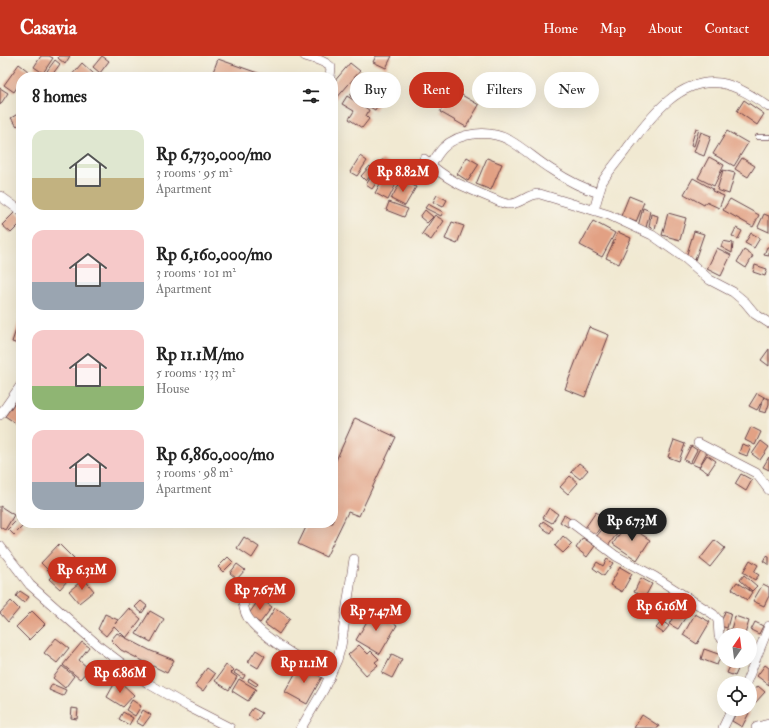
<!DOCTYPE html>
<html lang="en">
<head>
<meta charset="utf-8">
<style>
  :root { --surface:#fff; --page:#f2f2f2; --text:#222; --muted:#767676; --accent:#c8321e }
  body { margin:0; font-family:"IM FELL Double Pica",serif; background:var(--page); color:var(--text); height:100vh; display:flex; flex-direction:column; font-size:15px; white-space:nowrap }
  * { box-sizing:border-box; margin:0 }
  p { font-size:13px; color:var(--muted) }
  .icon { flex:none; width:22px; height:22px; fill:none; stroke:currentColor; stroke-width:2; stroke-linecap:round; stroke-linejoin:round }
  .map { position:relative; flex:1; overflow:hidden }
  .panel { position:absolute; left:16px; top:16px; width:322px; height:456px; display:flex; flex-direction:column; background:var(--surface); border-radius:16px; box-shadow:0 4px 16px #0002 }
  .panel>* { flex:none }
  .banner { position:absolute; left:350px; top:16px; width:359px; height:36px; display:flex; gap:8px }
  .needle { width:26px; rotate:14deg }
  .fabs { position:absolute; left:717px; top:572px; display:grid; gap:8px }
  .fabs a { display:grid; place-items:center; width:40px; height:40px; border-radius:50%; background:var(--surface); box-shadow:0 4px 16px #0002; font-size:20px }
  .price { position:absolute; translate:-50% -34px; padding:0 9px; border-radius:14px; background:var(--accent); color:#fff; font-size:13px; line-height:26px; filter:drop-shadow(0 1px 2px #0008) }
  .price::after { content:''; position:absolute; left:50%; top:24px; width:12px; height:9px; margin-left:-6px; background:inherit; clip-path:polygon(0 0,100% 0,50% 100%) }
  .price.current { background:#222; color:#fff }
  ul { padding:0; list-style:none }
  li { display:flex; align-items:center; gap:12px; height:100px; padding:0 16px }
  li span { display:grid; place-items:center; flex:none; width:112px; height:80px; border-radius:12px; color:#555 }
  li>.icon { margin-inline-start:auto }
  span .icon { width:48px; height:48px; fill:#fffc; stroke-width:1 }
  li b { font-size:17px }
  h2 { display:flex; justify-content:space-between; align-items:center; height:48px; padding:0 16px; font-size:17px }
  .tag { padding:0 14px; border-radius:18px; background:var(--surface); box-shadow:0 4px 16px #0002; font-size:14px; line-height:36px }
  .tag.current { background:var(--accent); color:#fff }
  header { display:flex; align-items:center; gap:24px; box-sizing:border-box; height:56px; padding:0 20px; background:var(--accent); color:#fff }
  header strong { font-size:19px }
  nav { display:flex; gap:22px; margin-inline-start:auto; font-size:14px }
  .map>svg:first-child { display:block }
  .building { fill:#e2a184 }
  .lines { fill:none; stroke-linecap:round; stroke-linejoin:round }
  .service-casing { stroke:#633d44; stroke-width:6 }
  .minor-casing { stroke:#633d44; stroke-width:10 }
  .tertiary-casing { stroke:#633d44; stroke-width:12 }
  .service { stroke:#fff; stroke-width:4.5 }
  .minor { stroke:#fff; stroke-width:9 }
  .tertiary { stroke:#fff; stroke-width:11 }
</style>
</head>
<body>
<header>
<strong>Casavia</strong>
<nav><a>Home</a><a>Map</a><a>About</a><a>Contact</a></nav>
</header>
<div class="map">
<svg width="769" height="672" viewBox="0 0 769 672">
  <rect width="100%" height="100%" fill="#f7f3e8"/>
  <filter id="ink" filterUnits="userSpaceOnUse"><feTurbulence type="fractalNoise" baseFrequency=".025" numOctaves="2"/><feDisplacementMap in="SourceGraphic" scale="8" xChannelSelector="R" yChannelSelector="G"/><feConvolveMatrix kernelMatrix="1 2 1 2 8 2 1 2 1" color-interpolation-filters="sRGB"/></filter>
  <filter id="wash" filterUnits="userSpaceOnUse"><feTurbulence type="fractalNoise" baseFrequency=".012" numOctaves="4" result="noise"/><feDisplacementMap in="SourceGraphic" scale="16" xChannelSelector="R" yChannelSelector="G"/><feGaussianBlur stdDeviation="0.9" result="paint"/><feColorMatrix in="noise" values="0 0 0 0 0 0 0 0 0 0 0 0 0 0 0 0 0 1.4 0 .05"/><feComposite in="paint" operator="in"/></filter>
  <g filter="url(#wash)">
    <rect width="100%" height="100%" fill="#f1e9d2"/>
    <g id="blocks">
      <g class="building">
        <path d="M41 0H49L53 2 43 17 34 11Z"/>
        <path d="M59 0H70L65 8 58 2Z"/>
        <path d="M102 0 109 5 100 17 93 11Z"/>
        <path d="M376 0H392L386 12 373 6Z"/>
        <path d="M218 3 269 21H211Z"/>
        <path d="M55 4 60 8 52 19 47 15Z"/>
        <path d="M82 7 94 18 91 21H70Z"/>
        <path d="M350 7 360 15 336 43 333 41V27Z"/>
        <path d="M19 8 28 15 24 21H21V25L14 36 4 29Z"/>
        <path d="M355 31 381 44 375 54 350 40Z"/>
        <path d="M0 32 8 37 0 49Z"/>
        <path d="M378 33 384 36 382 41 375 38Z"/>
        <path d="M453 34 479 49 466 71 440 56Z"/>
        <path d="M347 40 369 54 366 60 369 63 362 72 349 63 354 55 342 48Z"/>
        <path d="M744 44 764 58 757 69 737 55Z"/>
        <path d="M21 56V67L17 70 11 62Z"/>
        <path d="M696 72 699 73 694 90 691 89Z"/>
        <path d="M727 75 748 87 734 110 713 98Z"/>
        <path d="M701 76 711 80 704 100 694 96Z"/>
        <path d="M360 100 367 105 357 120 350 116Z"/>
        <path d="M467 101 479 108 468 125 457 118Z"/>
        <path d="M709 101 724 109 714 130 698 122Z"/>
        <path d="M487 102 502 108 491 134 476 128Z"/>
        <path d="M742 102 755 110 748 121 735 113Z"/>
        <path d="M382 104 389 108 372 133 366 129 375 114 366 125 361 120 370 110 375 114Z"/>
        <path d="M723 114 735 117 729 138 717 134Z"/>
        <path d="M387 115 399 122 388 144 375 137Z"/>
        <path d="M693 122 713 133 712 135 724 140 719 152 706 146 704 149 684 138Z"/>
        <path d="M402 123 416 131 405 150 391 143Z"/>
        <path d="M437 139 447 144 443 151 433 146Z"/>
        <path d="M629 140 644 146 636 166 621 160Z"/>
        <path d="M730 143 759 159 753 171 723 154Z"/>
        <path d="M389 146 408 153 404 161 386 154Z"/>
        <path d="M428 148 443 156 441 160 425 152Z"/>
        <path d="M643 152 650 155 646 172 638 170Z"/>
        <path d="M425 154 433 161 427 167 420 161Z"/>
        <path d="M15 156 21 161V167L11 177 2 169Z"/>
        <path d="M668 157 686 162 680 184 662 179Z"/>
        <path d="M651 158 658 160 655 173 649 171Z"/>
        <path d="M764 158 769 160V176L758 171Z"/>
        <path d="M435 159 444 165 431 184 422 178Z"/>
        <path d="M593 165 615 177 602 201 580 189Z"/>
        <path d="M452 166 464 170 457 188 445 183Z"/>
        <path d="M736 172 742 175 738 183 732 180Z"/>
        <path d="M694 175 704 178 695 204 686 201Z"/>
        <path d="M618 176 631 182 619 208 606 202Z"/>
        <path d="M751 177 760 182 754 192 745 187Z"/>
        <path d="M723 185 733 187 732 197 721 191Z"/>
        <path d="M767 191H769V200L764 199Z"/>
        <path d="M717 192 731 199 721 220 707 213Z"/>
        <path d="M744 194 753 200 746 212 737 206Z"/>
        <path d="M755 209 767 213 765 220 753 216Z"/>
        <path d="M21 259V289L12 286Z"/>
        <path d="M589 271 609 279 585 341 565 333Z"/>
        <path d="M769 293V310L761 304Z"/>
        <path d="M757 337 764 341 757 354 749 350Z"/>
        <path d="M764 341 769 343V348L766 357 759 355Z"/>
        <path d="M14 348 21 353V368L20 370 5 360Z"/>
        <path d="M355 362 396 381 359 460 348 456 326 501 298 488 308 467H333V411Z"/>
        <path d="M751 371 761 376 755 389 745 384Z"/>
        <path d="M674 384 685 388 679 405 668 401Z"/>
        <path d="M761 385 769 391 760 404 752 398Z"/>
        <path d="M742 388 751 391 747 400 739 397Z"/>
        <path d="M691 390 697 394 690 407 684 404Z"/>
        <path d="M700 392 707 396 699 411 692 408Z"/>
        <path d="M707 399 716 405 708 417 699 411Z"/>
        <path d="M769 401V414L763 411Z"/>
        <path d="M579 407 588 414 580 423 571 416Z"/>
        <path d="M741 418 752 424 746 435 735 428Z"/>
        <path d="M570 420 578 427 568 438 560 431Z"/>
        <path d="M0 450 14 459 5 474 0 471Z"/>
        <path d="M549 452 558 458 552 467 543 462Z"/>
        <path d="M596 456 606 463 595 479 585 472Z"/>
        <path d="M564 459 572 464 568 471 560 466Z"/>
        <path d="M19 462 21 464V467L25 468 14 479 8 473Z"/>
        <path d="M610 464 621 472 608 490 596 481Z"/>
        <path d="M543 465 553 472 550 477 540 470Z"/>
        <path d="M626 468 650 484 637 504 613 488Z"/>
        <path d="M563 480 572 488 563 497 555 490Z"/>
        <path d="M244 481 259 491 252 502 237 492Z"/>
        <path d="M583 482 595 490 587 501 576 492Z"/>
        <path d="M715 484 725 492 710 511 700 503Z"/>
        <path d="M59 488 74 503 68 509 62 503 50 516 41 507Z"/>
        <path d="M766 500 769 501V509L763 505Z"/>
        <path d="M228 501 233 506 223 516 218 511Z"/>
        <path d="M607 503 613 507 604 520 593 512 597 506 603 510Z"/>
        <path d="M750 504 758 509 754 516 759 519 755 524 743 516Z"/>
        <path d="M63 508 74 517 60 533 49 523Z"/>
        <path d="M237 508 245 514 237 523 230 517Z"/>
        <path d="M620 511 632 518 622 536 610 529Z"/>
        <path d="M744 519 757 530 752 535 740 524Z"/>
        <path d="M641 522 652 528 645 541 634 536Z"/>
        <path d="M84 523 94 535 79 547 69 535Z"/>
        <path d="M737 526 752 536 747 544 732 533Z"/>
        <path d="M763 528 769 531V540L764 550 753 545Z"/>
        <path d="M20 535 29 541 24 547 16 540Z"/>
        <path d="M260 542 272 551 260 567 248 559Z"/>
        <path d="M11 545 19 553 8 566 0 557Z"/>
        <path d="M141 545 147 550 142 557 135 551Z"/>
        <path d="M664 547 673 550 668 563 660 560Z"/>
        <path d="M129 552 141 563 126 582 151 595 174 604 167 617 121 594 111 584 117 577 126 582 114 570 106 580 98 573 105 558 118 564 115 568Z"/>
        <path d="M275 552 290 562 279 578 265 568Z"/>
        <path d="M678 553 687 559 678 573 669 568Z"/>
        <path d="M32 555 45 568 29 584 16 571Z"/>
        <path d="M150 555 164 563 151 586 136 578Z"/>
        <path d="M373 555 397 569 380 598 356 584Z"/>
        <path d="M725 555 731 557 727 572 720 570Z"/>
        <path d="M695 558 710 566 697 588 683 579Z"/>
        <path d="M735 560 749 565 745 578 731 573Z"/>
        <path d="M662 565 669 570 663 577 656 572Z"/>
        <path d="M755 566 763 570 759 578 751 574Z"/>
        <path d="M727 573 744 579H725Z"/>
        <path d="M56 582 69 592 57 607 44 597Z"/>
        <path d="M82 586 89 591 79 604 89 613 80 623 63 609Z"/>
        <path d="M359 589 368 598 371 595 379 603 375 606 378 609 366 619 348 599Z"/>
        <path d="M724 589V600L719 597Z"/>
        <path d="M704 593 721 599 717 609 701 603Z"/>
        <path d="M256 594 265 600 258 612 248 606Z"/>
        <path d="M392 598 402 603 392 622 382 617Z"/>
        <path d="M301 607 323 619 307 648 285 636Z"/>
        <path d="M731 608 739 611 735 620 727 617Z"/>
        <path d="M226 609 234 614 231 617 237 621 229 634 215 625Z"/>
        <path d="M765 609 769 612V629L757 620Z"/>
        <path d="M62 610 74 620 65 632 53 622Z"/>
        <path d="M207 612 215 618 203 635 195 629Z"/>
        <path d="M236 614 245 619 243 623 234 617Z"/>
        <path d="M249 622 258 628 256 630 248 625Z"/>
        <path d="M117 623 134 639 123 651 107 641Z"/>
        <path d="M239 623 256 633 248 645 232 635Z"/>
        <path d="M52 628 66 634 63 640 49 634Z"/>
        <path d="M758 630 765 636 755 647 750 643V640Z"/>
        <path d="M132 644 141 650 135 660 126 654Z"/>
        <path d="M72 652 78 653 77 663 71 662Z"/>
        <path d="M253 652 262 657 257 665 248 659Z"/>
        <path d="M738 653H742L749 657 742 671 732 665Z"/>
        <path d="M143 654 151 659 143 670 136 666Z"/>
        <path d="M123 656 133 662 129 669 119 663Z"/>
        <path d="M642 659 659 670 658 672H634Z"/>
      </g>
    </g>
  </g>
  <g filter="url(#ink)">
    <use href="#blocks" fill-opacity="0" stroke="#633d44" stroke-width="1"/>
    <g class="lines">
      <g class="service-casing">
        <path id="service" d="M758 81H769"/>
      </g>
      <g class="minor-casing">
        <g id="minor">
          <path d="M305 0C315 3 323 4 331 11L330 21"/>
          <path d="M424 103C447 124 462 130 491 142 497 144 504 149 511 148 522 147 529 137 540 138L609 159 652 179 686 203 710 224 733 236 745 246 755 258 769 267"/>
          <path d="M431 109C435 103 438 97 443 92 460 75 490 74 509 84 525 93 537 105 552 114 567 124 582 132 599 137"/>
          <path d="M0 140 21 155"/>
          <path d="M594 154 602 126 606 120C613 110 621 101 628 91 650 62 678 22 720 27 738 30 754 41 769 51"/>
          <path d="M0 359 21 329"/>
          <path d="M698 387 756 417 769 434"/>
          <path d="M572 467 616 500 655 521 713 558 718 564 719 580 724 585"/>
          <path d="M0 490 30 529 100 591 149 628 187 650 230 672"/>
          <path d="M240 530C242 538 243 554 247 560 258 580 309 608 330 621"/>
          <path d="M746 627 769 570"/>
          <path d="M301 672 324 633 337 604 341 590 354 503"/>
          <path d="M723 672 732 653"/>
        </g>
      </g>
      <g class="tertiary-casing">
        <path id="tertiary" d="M757 672 769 669"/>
      </g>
      <use href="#service" class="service"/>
      <use href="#minor" class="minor"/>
      <use href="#tertiary" class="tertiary"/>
    </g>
  </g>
</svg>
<div class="fabs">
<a><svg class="needle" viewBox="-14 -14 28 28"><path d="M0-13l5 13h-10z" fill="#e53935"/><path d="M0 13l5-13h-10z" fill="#767676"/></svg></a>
<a><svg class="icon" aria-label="locate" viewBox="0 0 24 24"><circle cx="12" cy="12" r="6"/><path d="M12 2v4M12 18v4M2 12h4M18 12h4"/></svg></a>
</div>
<b class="price" style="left:403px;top:137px">Rp 8.82M</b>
<b class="price current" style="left:632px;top:486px">Rp 6.73M</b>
<b class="price" style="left:82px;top:535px">Rp 6.31M</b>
<b class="price" style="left:260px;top:555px">Rp 7.67M</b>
<b class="price" style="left:662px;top:571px">Rp 6.16M</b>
<b class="price" style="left:376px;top:576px">Rp 7.47M</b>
<b class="price" style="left:304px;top:628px">Rp 11.1M</b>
<b class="price" style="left:120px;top:638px">Rp 6.86M</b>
<div class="banner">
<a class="tag">Buy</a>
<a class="tag current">Rent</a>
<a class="tag">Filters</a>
<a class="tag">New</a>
</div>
<section class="panel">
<h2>8 homes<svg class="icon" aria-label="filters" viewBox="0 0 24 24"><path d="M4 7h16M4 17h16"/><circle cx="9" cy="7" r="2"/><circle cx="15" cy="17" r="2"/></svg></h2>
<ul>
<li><span style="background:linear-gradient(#dfe7d0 60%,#c2b280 0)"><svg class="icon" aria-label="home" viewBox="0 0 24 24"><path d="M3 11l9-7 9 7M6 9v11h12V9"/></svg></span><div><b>Rp 6,730,000/mo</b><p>3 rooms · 95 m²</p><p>Apartment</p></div></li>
<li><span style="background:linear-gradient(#f6c9c9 65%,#9aa5b1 0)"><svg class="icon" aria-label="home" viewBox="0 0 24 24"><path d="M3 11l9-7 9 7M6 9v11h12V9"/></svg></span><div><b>Rp 6,160,000/mo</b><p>3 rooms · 101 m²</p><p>Apartment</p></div></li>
<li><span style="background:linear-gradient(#f6c9c9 70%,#8fb573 0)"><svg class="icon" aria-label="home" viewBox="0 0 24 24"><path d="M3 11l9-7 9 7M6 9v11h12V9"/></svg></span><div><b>Rp 11.1M/mo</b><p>5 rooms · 133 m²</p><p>House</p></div></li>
<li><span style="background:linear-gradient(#f6c9c9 65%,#9aa5b1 0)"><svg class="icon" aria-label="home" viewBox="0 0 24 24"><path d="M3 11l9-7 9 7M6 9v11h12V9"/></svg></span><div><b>Rp 6,860,000/mo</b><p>3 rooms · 98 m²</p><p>Apartment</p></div></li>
</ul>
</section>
</div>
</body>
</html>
